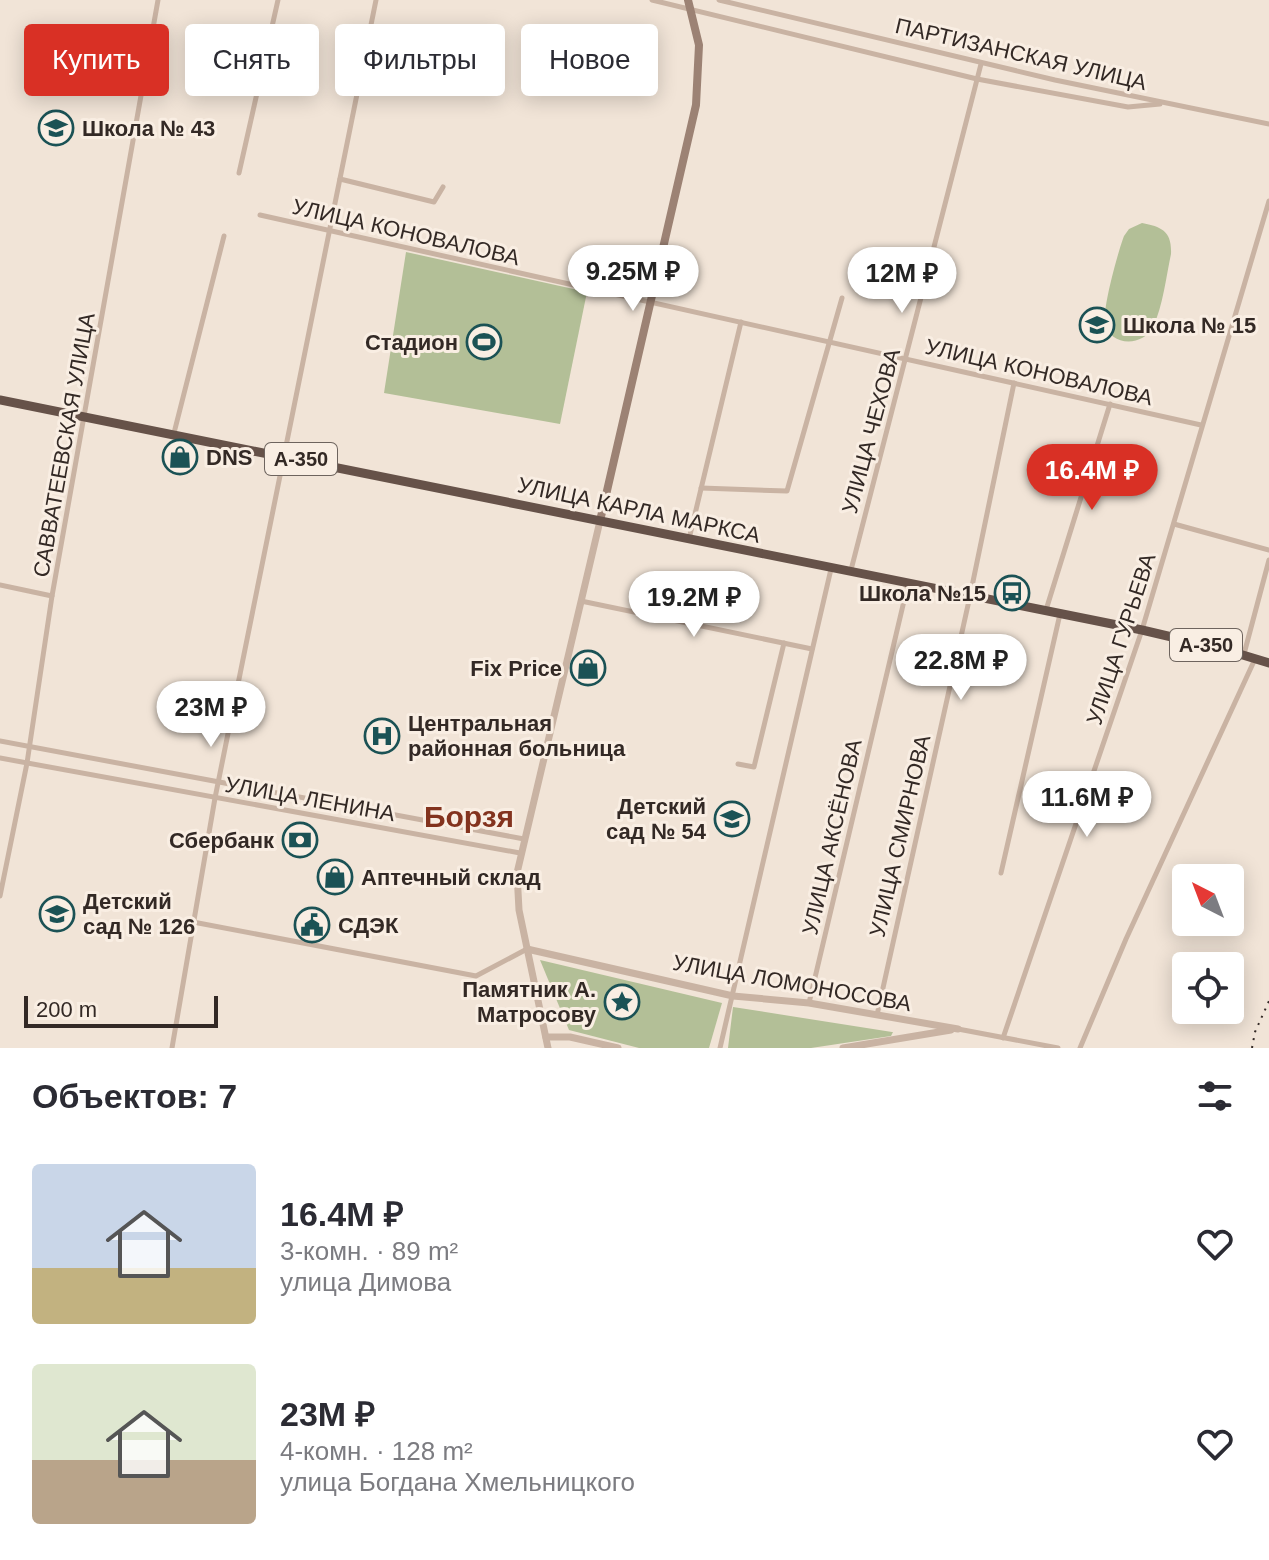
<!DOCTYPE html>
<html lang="ru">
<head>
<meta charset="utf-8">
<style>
  :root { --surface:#fff; --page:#f7f7f7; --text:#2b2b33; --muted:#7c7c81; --accent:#d93025 }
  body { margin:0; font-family:Helvetica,sans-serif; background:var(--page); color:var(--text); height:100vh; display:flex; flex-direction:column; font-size:30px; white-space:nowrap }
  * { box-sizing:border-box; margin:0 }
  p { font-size:26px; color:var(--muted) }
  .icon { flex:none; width:44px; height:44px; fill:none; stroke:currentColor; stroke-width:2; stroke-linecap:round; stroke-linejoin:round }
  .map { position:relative; height:1048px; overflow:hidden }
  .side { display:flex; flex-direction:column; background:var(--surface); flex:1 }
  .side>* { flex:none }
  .top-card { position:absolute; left:24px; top:24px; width:800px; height:72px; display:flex; gap:16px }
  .needle { width:52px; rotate:318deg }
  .tools { position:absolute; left:1172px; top:864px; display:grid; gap:16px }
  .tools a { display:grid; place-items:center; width:72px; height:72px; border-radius:8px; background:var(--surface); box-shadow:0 4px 20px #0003; font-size:40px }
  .scale { position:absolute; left:24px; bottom:20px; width:194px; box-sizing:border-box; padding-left:8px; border:4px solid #332925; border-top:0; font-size:22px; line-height:28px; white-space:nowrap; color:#332925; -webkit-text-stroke:6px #f9eee3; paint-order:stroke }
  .price { position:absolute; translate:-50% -68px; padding:0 18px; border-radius:28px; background:#fff; color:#222; font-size:26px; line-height:52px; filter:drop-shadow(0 2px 4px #0008) }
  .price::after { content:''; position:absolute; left:50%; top:48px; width:24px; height:18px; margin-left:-12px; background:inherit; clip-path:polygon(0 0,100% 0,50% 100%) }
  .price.current { background:var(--accent); color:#fff }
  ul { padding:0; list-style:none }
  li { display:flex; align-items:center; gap:24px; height:200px; padding:0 32px }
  li span { display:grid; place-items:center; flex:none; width:224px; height:160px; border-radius:8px; color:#555 }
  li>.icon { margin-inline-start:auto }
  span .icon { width:96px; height:96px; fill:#fffc; stroke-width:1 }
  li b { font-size:34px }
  h2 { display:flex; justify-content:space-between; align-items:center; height:96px; padding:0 32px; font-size:34px }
  .chip { padding:0 28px; border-radius:8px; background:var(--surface); box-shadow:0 4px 20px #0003; font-size:28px; line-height:72px }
  .chip.current { background:var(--accent); color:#fff }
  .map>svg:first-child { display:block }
  .green { fill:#b3bf97 }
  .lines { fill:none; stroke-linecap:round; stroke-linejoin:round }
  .minor { stroke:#c9b3a3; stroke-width:5 }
  .tertiary { stroke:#c9b3a3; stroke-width:7 }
  .secondary { stroke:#9c8274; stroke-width:8 }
  .trunk { stroke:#665249; stroke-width:9 }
  .rail { stroke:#332925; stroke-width:2; stroke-dasharray:2 6; stroke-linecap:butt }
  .labels { text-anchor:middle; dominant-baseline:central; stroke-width:6; stroke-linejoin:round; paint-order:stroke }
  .shield { fill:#f9eee3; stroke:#6e645e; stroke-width:2 }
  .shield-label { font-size:20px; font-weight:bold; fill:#332925 }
  .street-label { font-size:22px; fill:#332925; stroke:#f9eee3 }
  .poi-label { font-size:22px; font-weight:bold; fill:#332925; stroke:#f9eee3; text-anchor:start }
  .district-label { font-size:30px; font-weight:bold; fill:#83331e; stroke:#f9eee3 }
</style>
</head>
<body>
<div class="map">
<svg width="1269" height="1048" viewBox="0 0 1269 1048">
  <rect width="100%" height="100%" fill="#f1e4d7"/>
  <g class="green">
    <path d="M1142 223C1162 227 1172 231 1171 254 1166 277 1163 306 1153 327 1143 347 1109 347 1105 322 1103 306 1118 252 1124 236L1129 229Z"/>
    <path d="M406 252 587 292 560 424 384 393Z"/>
    <path d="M540 960 722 1003 709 1048H639L569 1030Z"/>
    <path d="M733 1007 892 1032H893L891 1036 811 1048H728Z"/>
  </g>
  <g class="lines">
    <g class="minor">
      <path d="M652 0 977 79 1128 107 1160 104"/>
      <path d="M719 0 1055 80 1269 124"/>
      <path d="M239 173 278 0"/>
      <path d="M340 179 434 202 443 187"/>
      <path d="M260 215 1201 425"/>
      <path d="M174 433 224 236"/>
      <path d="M701 488 787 491 842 298"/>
      <path d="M1174 524 1269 550"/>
      <path d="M689 539 741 322"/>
      <path d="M851 570 981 64"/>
      <path d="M0 585 52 596"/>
      <path d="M581 601 812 649"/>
      <path d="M1046 610 1110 404"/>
      <path d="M1244 654 1269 560"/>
      <path d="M0 741 524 839"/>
      <path d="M0 758 520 853"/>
      <path d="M738 764 754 767 784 643"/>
      <path d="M1001 873 1060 614"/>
      <path d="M0 896 27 763 52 596 158 0"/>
      <path d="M193 922 476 976 527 949"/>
      <path d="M809 1003 908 584"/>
      <path d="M877 1015 970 596 1014 383"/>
      <path d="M958 1029 1058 1048"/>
      <path d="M1003 1038 1142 630 1269 201"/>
      <path d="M172 1048 215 798 376 0"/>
      <path d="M720 1048 831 569"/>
      <path d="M1080 1048 1126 939 1255 659"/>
    </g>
    <g class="tertiary">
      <path d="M527 949 733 996 809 1003 958 1029"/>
      <path d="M546 1037H570L618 1048"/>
      <path d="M548 1048 519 910 517 873 600 521"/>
      <path d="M843 1048 951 1030"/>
    </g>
    <path class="secondary" d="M600 521 696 105 699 45 688 0"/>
    <path class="trunk" d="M0 400 1142 630 1223 649 1269 663"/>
    <path class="rail" d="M1252 1048 1255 1032 1269 1001"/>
  </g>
  <defs>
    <g id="school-ring" transform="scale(1.8)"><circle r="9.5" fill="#f9eee3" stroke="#1b5255" stroke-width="1.5"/><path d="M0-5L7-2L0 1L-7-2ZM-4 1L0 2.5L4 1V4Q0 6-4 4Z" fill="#1b5255"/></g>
    <g id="stadium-ring" transform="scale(1.8)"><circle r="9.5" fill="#f9eee3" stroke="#1b5255" stroke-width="1.5"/><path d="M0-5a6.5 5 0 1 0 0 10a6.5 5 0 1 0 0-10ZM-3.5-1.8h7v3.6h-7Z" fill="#1b5255"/></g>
    <g id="shop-ring" transform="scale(1.8)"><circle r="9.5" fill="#f9eee3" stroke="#1b5255" stroke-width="1.5"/><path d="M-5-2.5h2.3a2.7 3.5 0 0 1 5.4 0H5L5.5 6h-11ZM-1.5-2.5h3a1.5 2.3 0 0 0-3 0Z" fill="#1b5255"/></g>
    <g id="bus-ring" transform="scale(1.8)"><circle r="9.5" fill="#f9eee3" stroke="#1b5255" stroke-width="1.5"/><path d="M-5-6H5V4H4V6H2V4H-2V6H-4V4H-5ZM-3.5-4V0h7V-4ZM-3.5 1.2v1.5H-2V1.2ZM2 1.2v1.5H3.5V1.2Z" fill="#1b5255"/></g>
    <g id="hospital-ring" transform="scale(1.8)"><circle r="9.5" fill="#f9eee3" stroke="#1b5255" stroke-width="1.5"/><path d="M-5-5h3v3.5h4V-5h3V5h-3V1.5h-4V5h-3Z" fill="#1b5255"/></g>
    <g id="bank-ring" transform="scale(1.8)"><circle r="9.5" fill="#f9eee3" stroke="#1b5255" stroke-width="1.5"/><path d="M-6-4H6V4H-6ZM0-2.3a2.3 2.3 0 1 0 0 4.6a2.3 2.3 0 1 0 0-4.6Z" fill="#1b5255"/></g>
    <g id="civic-ring" transform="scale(1.8)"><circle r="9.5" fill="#f9eee3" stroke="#1b5255" stroke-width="1.5"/><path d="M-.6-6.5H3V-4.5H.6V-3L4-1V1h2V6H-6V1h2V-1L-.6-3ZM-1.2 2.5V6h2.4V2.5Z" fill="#1b5255"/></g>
    <g id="sight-ring" transform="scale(1.8)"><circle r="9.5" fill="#f9eee3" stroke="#1b5255" stroke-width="1.5"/><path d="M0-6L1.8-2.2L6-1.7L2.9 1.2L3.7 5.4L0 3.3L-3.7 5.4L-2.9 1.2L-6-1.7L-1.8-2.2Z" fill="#1b5255"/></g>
  </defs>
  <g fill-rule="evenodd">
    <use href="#school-ring" x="56" y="128"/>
    <use href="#school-ring" x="1097" y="325"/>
    <use href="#stadium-ring" x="484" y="342"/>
    <use href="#shop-ring" x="180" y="457"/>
    <use href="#bus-ring" x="1012" y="593"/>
    <use href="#shop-ring" x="588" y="668"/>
    <use href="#hospital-ring" x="382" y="736"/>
    <use href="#school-ring" x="732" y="819"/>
    <use href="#bank-ring" x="300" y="840"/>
    <use href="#shop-ring" x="335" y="877"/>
    <use href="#school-ring" x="57" y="914"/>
    <use href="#civic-ring" x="312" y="925"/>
    <use href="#sight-ring" x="622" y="1002"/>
  </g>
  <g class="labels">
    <g class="shield">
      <rect x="265" y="443" width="72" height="32" rx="6"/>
      <rect x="1170" y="629" width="72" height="32" rx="6"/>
    </g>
    <g class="shield-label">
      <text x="301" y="459">А-350</text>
      <text x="1206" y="645">А-350</text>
    </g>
    <g class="street-label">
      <text transform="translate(1021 54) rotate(13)">ПАРТИЗАНСКАЯ УЛИЦА</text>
      <text transform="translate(406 232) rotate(13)">УЛИЦА КОНОВАЛОВА</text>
      <text transform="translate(1039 372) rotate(13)">УЛИЦА КОНОВАЛОВА</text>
      <text transform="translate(871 431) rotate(-75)">УЛИЦА ЧЕХОВА</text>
      <text transform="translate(64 445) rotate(-80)">САВВАТЕЕВСКАЯ УЛИЦА</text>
      <text transform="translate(639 510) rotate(12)">УЛИЦА КАРЛА МАРКСА</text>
      <text transform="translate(1121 639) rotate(-72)">УЛИЦА ГУРЬЕВА</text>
      <text transform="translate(310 799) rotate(10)">УЛИЦА ЛЕНИНА</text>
      <text transform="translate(900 836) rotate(-77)">УЛИЦА СМИРНОВА</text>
      <text transform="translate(832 837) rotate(-77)">УЛИЦА АКСЁНОВА</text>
      <text transform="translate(792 983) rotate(10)">УЛИЦА ЛОМОНОСОВА</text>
    </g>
    <g class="poi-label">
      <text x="82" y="128">Школа № 43</text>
      <text x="1123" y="325">Школа № 15</text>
      <text x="458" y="342" text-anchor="end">Стадион</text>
      <text x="206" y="457">DNS</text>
      <text x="986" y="593" text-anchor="end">Школа №15</text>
      <text x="562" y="668" text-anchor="end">Fix Price</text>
      <text x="408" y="723">Центральная<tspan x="408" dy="25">районная больница</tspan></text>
      <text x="706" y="806" text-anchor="end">Детский<tspan x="706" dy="25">сад № 54</tspan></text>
      <text x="274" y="840" text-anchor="end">Сбербанк</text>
      <text x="361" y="877">Аптечный склад</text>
      <text x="83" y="901">Детский<tspan x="83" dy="25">сад № 126</tspan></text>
      <text x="338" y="925">СДЭК</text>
      <text x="596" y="989" text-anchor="end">Памятник А.<tspan x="596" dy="25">Матросову</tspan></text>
    </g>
    <g class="district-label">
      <text x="469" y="816">Борзя</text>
    </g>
  </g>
</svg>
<div class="tools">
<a><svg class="needle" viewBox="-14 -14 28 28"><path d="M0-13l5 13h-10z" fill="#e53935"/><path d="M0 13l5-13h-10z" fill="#7c7c81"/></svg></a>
<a><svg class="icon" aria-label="locate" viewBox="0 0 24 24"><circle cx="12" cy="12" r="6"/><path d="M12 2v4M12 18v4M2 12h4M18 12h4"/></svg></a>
</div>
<div class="scale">200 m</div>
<b class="price" style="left:633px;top:313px">9.25M ₽</b>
<b class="price" style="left:902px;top:315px">12M ₽</b>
<b class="price current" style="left:1092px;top:512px">16.4M ₽</b>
<b class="price" style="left:694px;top:639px">19.2M ₽</b>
<b class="price" style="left:961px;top:702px">22.8M ₽</b>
<b class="price" style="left:211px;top:749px">23M ₽</b>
<b class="price" style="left:1087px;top:839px">11.6M ₽</b>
<div class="top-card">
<a class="chip current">Купить</a>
<a class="chip">Снять</a>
<a class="chip">Фильтры</a>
<a class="chip">Новое</a>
</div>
</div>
<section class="side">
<h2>Объектов: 7<svg class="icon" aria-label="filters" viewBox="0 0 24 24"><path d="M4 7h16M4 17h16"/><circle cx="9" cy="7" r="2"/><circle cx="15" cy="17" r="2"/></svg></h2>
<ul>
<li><span style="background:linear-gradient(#c9d6e8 65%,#c2b280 0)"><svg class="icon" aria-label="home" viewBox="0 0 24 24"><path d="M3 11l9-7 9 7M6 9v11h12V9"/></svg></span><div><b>16.4M ₽</b><p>3-комн. · 89 m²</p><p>улица Димова</p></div><svg class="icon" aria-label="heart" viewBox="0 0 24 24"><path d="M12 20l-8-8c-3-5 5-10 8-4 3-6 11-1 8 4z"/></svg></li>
<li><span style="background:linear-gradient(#dfe7d0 60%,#b9a48a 0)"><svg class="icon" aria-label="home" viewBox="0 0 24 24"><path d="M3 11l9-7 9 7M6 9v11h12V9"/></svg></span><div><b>23M ₽</b><p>4-комн. · 128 m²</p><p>улица Богдана Хмельницкого</p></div><svg class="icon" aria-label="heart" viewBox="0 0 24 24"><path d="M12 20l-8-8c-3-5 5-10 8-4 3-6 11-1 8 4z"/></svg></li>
</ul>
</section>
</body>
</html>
